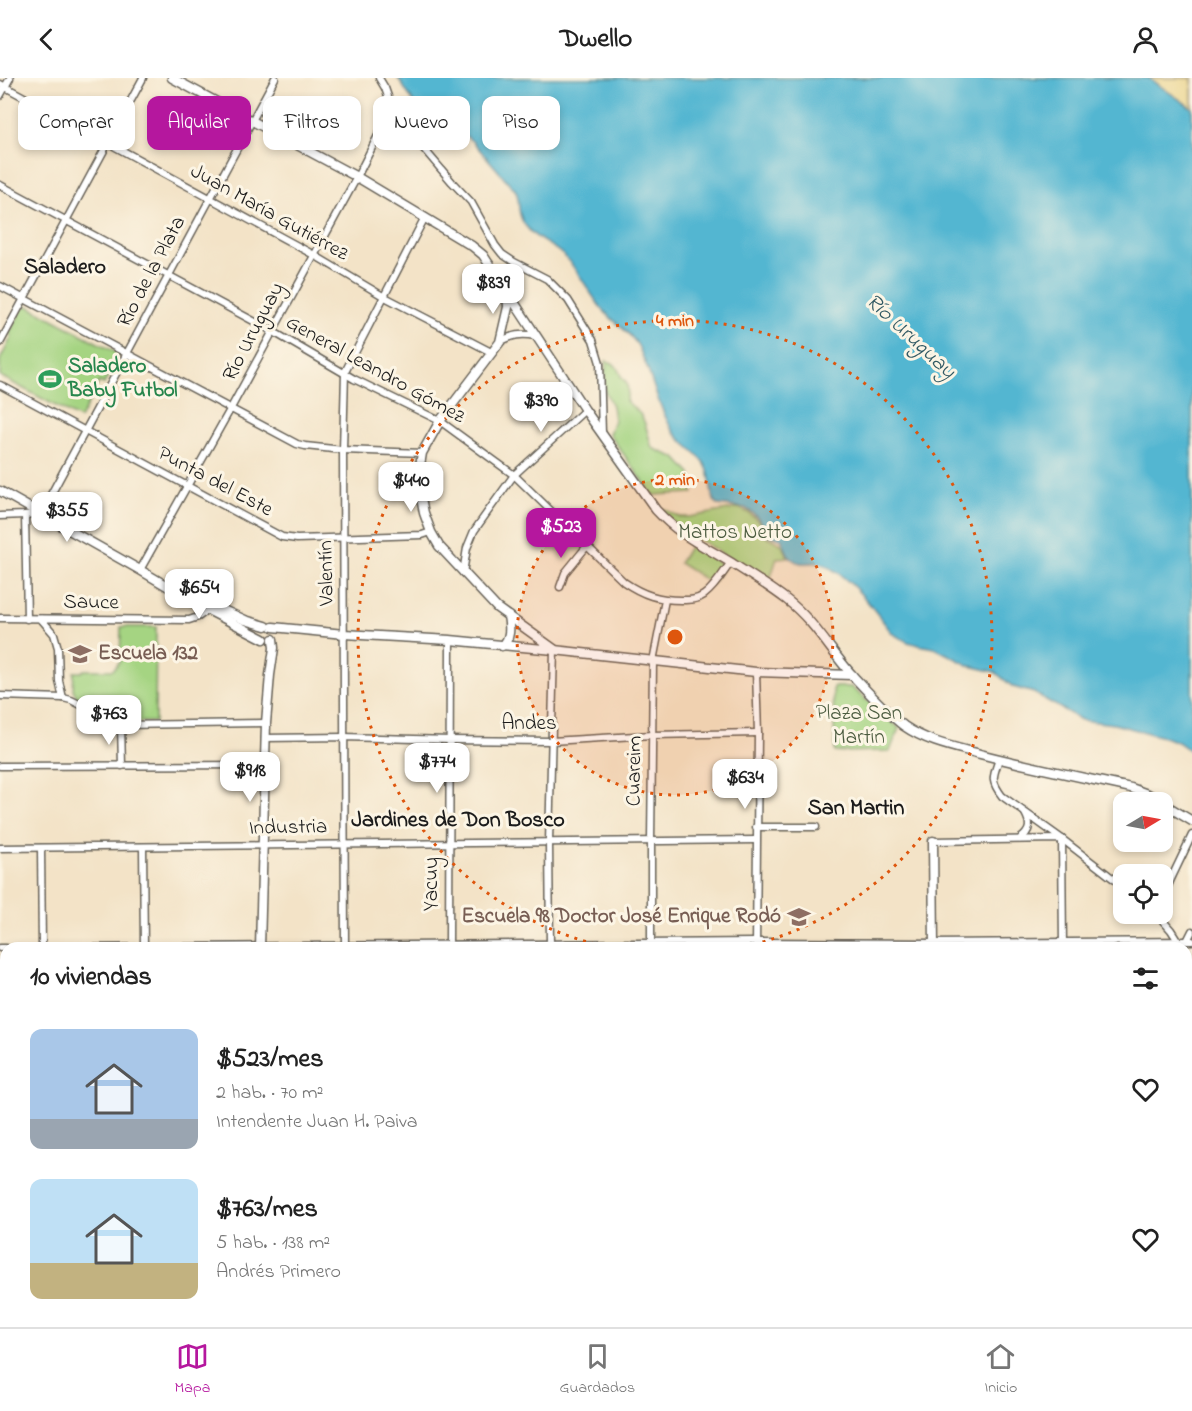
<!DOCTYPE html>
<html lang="es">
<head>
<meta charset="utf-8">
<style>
  :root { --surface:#fff; --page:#f6f6f6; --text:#222; --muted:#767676; --line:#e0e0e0; --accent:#b5179e }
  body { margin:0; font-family:"Indie Flower",sans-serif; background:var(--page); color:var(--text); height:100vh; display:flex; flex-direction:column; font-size:22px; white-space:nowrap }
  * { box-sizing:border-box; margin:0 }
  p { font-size:20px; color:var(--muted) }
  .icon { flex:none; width:33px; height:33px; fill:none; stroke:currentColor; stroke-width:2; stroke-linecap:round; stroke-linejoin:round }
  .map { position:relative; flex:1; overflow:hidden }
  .side { position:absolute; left:0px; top:864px; width:1192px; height:386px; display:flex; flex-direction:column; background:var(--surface); border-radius:18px 18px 0 0; box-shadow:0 3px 9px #0003 }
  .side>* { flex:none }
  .top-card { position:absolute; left:18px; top:18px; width:600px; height:54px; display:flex; gap:12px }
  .needle { width:39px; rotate:80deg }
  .fabs { position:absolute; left:1113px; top:714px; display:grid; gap:12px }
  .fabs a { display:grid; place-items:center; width:60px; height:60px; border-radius:12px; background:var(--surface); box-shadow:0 3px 9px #0003; font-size:30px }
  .price { position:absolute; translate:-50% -51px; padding:0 14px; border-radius:12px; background:#fff; color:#222; font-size:20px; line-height:39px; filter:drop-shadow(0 2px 3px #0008) }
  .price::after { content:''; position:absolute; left:50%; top:36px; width:18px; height:14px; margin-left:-9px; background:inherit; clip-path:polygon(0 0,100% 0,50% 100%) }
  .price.on { background:var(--accent); color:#fff }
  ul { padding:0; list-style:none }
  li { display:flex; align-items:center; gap:18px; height:150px; padding:0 30px }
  li span { display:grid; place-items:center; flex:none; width:168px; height:120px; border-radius:12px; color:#555 }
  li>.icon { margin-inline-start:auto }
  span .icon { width:72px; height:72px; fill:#fffc; stroke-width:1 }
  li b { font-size:26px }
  h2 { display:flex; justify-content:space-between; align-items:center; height:72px; padding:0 30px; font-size:26px }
  .tag { padding:0 21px; border-radius:12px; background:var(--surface); box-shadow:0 3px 9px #0003; font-size:21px; line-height:54px }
  .tag.on { background:var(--accent); color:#fff }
  header { display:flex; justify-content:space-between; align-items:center; height:78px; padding:0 30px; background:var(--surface); font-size:27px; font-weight:700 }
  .dock { display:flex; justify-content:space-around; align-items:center; height:84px; border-top:2px solid var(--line); background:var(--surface); font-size:16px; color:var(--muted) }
  .dock a { display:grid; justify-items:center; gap:3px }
  .dock .on { color:var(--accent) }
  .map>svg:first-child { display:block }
  .green { fill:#a5d482; stroke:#60784f; stroke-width:1.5 }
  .sand { fill:#eeda9e; stroke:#857b5d; stroke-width:1.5 }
  .water { fill:#52b6d1; stroke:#376976; stroke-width:1.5 }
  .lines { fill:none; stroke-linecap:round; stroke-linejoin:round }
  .stream { stroke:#52b6d1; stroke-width:2 }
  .street-casing { stroke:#676258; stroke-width:9 }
  .secondary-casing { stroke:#676258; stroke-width:11 }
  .street { stroke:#fff; stroke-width:6 }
  .secondary { stroke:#fff; stroke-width:8 }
  .ring { fill:none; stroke:#de560d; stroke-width:3; stroke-dasharray:3 6 }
  .labels { text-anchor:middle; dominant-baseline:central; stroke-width:6; stroke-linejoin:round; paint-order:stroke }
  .street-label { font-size:21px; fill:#1c1c1c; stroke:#fcf5e5 }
  .leisure-label { font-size:21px; font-weight:bold; fill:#27864d; stroke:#fcf5e5; text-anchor:start }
  .park-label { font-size:21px; fill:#4c5c40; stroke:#fcf5e5 }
  .education-label { font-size:21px; font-weight:bold; fill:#785e54; stroke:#fcf5e5; text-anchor:start }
  .neighbourhood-label { font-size:22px; font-weight:bold; fill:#1c1c1c; stroke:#fcf5e5 }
  .water-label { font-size:22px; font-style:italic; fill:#325a64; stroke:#fcf5e5 }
  .centre { fill:#de560d; stroke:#fcf5e5; stroke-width:3 }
  .ring-label { font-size:18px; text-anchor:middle; font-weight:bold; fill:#de560d; stroke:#fcf5e5; stroke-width:6; stroke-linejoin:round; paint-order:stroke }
</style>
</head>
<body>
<header><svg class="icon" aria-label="back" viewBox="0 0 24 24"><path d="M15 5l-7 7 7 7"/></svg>Dwello<svg class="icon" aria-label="person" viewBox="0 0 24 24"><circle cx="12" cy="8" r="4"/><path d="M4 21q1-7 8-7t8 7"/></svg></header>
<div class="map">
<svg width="1192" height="1249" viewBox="0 0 1192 1249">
  <rect width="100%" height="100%" fill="#fcf5e5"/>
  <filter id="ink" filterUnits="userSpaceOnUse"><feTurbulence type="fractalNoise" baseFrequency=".0167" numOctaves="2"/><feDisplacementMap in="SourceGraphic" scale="12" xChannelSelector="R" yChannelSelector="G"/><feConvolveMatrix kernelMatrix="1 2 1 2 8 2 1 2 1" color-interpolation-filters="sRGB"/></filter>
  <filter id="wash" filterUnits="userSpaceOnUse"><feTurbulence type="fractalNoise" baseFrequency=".008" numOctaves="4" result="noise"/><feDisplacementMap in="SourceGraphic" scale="24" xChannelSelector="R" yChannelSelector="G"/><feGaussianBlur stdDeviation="1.35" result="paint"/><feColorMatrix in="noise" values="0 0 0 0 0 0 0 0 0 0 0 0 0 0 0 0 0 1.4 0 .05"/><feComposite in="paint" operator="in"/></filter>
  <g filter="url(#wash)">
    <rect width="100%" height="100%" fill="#f3e3c7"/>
    <g class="green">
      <path d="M28 228 119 276 104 306 99 304 80 341 0 298V282L12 258 9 256 23 229Z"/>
      <path d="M606 283C618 285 617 291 622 300 626 305 626 302 627 308 629 313 627 318 626 323 630 327 634 329 637 333 646 340 648 359 652 370L676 380 691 396 693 415 653 417 609 356 614 342 612 328 604 311Z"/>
      <path d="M739 430 749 435 763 447 764 457 783 467 788 479 777 480 771 499 764 502 677 448 661 433 664 431 680 439H689Z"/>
      <path d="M691 466 724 488 712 506 679 485Z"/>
      <path d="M121 549H156L155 644H124L78 622 73 611 74 594H81L84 592H113L120 583Z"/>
      <path d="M833 609H851L899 650 890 673 835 674Z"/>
    </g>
    <path class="sand" d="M1148 0H1192V30Z"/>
    <path class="water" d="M398 0H1148L1192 30V674L1178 664 1167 660 1114 646 1081 642 1034 615 1013 609 995 594 970 588 935 570 923 568 908 564 893 556C876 535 861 512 839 496 833 492 827 486 819 485 810 484 799 488 792 481 786 476 785 467 781 461L765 456 763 446 753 435 745 430 717 427C708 416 713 400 706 388 698 373 681 366 672 351 660 332 654 308 646 287 643 280 641 273 637 266 627 251 610 242 599 227 587 211 578 192 564 178 551 165 537 164 525 147 516 134 521 126 516 113L473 64 467 59 441 49 425 38 417 30Z"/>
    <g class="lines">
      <g class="stream">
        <path d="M0 1238 3 1239 6 1242"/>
        <path d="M7 1244 12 1249"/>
      </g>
    </g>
  </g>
  <g filter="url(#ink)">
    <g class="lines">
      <g class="street-casing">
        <g id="street">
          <path d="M379 0 385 10 392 30 401 44 452 104 471 124 495 167 502 176 514 184 547 201 568 222 593 262 600 285 602 356"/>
          <path d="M0 6 314 177 383 218 491 274"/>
          <path d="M0 18 10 0"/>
          <path d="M0 107 272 253 354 301 440 343 514 397 624 504C643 517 659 522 681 522 690 522 697 522 704 517 715 509 723 495 731 484"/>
          <path d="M0 208 297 366 305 368 343 372 422 375"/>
          <path d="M500 264C512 257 521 255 535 258"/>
          <path d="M0 265 143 0"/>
          <path d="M0 307 282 459 297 461 422 457 431 454"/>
          <path d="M25 437 27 541"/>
          <path d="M0 438 25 437 41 435 275 0"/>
          <path d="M140 492 231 330 357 99 392 30"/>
          <path d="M463 495 467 470 474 453 514 397 585 332"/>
          <path d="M560 509 565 495 587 468"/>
          <path d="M0 540 189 542 198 539 209 531"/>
          <path d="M41 541 54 556 58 570 59 603 63 620"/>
          <path d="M0 618 63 620 71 622 121 647 266 645"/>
          <path d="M121 647 122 688"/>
          <path d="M265 660 344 659 449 662 551 663 652 657 758 655"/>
          <path d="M999 681C993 699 990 702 1002 718L1062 761 1124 809"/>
          <path d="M0 688 264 687"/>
          <path d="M756 749H816"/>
          <path d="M1020 761C1031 753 1031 746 1025 735"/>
          <path d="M933 763 1062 761 1063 870"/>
          <path d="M143 769 144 870"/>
          <path d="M0 770 756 762"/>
          <path d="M41 770 42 870"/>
          <path d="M1162 822 1171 801 1192 757"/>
          <path d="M1157 836 1171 852 1178 863"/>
          <path d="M1187 863 1192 853"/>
          <path d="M651 865V763L653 583 665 522"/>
          <path d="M550 868 549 764 554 572"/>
          <path d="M0 870H6"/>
          <path d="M74 870 756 864 934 865 1192 863"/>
          <path d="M345 870 343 372 345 294 425 139"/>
          <path d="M449 870 450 562"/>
          <path d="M756 870 758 655 756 594"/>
          <path d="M1186 966H1192"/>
          <path d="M0 973H6"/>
          <path d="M1186 1087 1192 1080"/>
          <path d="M0 1116H6"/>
          <path d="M553 1244V1249"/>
          <path d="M656 1244V1249"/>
          <path d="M863 1244V1249"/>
          <path d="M20 1247 264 1246 507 1244"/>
          <path d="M759 1249V1244"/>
          <path d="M999 1249 1003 1244"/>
        </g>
      </g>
      <g class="secondary-casing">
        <g id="secondary">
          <path d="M172 0 357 99 472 168 483 177 585 332 656 432C680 458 702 467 730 484 749 496 769 508 787 522 814 543 830 572 852 597 866 612 888 636 904 648 927 664 954 669 980 676 1030 689 1081 699 1131 710L1150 717 1162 724"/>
          <path d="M507 216 508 229 500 264 440 343 422 375 419 394 420 415 424 435 431 454 439 468 497 530 554 571"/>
          <path d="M0 413 140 492 204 530 264 561"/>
          <path d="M201 522 245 542 266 548"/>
          <path d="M273 549 344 556 450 562 554 572 756 594 852 597"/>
          <path d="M502 568C511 561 510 549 508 538"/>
          <path d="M1162 725 1192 743"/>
          <path d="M933 763 934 870"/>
          <path d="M260 870 266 645 270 597 274 570 273 561"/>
          <path d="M264 1244V1249"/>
          <path d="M938 1244V1249"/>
        </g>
      </g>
      <use href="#street" class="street"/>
      <use href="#secondary" class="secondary"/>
    </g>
  </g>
  <circle cx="675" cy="559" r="158" fill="#de560d" fill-opacity=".12"/>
  <g class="ring">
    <circle cx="675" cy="559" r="158"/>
    <path d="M612 870A317 317 0 1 1 738 870"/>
  </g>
  <defs>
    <g id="stadium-bare" transform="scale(1.8)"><path d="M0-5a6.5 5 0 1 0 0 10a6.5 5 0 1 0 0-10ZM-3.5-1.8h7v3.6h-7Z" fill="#2e9e5b" stroke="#fcf5e5" stroke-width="2.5" paint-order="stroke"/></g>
    <g id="school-bare" transform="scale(1.8)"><path d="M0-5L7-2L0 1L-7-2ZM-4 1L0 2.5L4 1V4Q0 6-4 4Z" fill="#8d6e63" stroke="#fcf5e5" stroke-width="2.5" paint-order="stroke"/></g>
  </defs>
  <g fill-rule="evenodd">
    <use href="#stadium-bare" x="50" y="301"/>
    <use href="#school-bare" x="80" y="576"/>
    <use href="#school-bare" x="799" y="839"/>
  </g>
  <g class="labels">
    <g class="street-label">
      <text transform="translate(269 135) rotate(29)">Juan María Gutiérrez</text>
      <text transform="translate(152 194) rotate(-62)">Río de la Plata</text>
      <text transform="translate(254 254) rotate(-62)">Río Uruguay</text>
      <text transform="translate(375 292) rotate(29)">General Leandro Gómez</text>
      <text transform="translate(215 404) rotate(28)">Punta del Este</text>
      <text transform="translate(327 495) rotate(-91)">Valentín</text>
      <text transform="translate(91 525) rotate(1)">Sauce</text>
      <text x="529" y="646">Andes</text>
      <text transform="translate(635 693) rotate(-89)">Cuareim</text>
      <text transform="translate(288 750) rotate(-1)">Industria</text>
      <text transform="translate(432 806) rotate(-90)">Yacuy</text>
    </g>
    <g class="leisure-label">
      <text x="68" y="289">Saladero<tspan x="68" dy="24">Baby Futbol</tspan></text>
    </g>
    <g class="park-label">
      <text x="735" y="455">Mattos Netto</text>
      <text x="859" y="636">Plaza San<tspan x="859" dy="24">Martín</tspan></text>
    </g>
    <g class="education-label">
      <text x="98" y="576">Escuela 132</text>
      <text x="781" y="839" text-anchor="end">Escuela 98 Doctor José Enrique Rodó</text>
    </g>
    <g class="neighbourhood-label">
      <text x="65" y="190">Saladero</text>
      <text x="856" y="731">San Martin</text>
      <text x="458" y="743">Jardines de Don Bosco</text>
    </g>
    <g class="water-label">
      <text transform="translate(910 259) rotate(43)">Río Uruguay</text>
    </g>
  </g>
  <circle cx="675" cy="559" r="9" class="centre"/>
  <g class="ring-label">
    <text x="675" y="248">4 min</text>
    <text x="675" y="407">2 min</text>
  </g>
</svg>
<div class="fabs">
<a><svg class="needle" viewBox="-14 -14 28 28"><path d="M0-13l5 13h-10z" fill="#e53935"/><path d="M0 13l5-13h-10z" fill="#767676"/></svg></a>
<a><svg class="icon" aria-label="locate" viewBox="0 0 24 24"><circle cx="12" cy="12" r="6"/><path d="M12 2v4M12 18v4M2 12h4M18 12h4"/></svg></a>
</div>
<b class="price" style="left:493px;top:237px">$839</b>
<b class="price" style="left:541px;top:355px">$390</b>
<b class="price" style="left:411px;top:435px">$440</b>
<b class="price" style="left:67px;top:465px">$355</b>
<b class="price on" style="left:561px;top:481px">$523</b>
<b class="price" style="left:199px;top:542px">$654</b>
<b class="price" style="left:109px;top:668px">$763</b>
<b class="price" style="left:437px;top:716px">$774</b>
<b class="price" style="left:250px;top:725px">$918</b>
<b class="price" style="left:745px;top:732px">$634</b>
<div class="top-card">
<a class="tag">Comprar</a>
<a class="tag on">Alquilar</a>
<a class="tag">Filtros</a>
<a class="tag">Nuevo</a>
<a class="tag">Piso</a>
</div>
<section class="side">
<h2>10 viviendas<svg class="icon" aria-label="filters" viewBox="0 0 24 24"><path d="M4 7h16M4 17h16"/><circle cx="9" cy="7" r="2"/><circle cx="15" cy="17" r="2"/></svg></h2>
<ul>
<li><span style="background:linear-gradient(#a9c7e8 75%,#9aa5b1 0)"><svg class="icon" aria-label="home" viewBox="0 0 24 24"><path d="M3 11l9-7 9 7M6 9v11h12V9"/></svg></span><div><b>$523/mes</b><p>2 hab. · 70 m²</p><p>Intendente Juan H. Paiva</p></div><svg class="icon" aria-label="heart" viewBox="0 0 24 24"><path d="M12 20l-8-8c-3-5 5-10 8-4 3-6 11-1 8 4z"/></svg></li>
<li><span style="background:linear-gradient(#bfe0f5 70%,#c2b280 0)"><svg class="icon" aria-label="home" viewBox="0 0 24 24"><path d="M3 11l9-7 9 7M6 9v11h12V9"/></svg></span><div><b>$763/mes</b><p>5 hab. · 138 m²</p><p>Andrés Primero</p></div><svg class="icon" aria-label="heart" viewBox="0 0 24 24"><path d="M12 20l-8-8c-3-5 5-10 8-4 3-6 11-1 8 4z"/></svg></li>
</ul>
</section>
</div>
<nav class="dock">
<a class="on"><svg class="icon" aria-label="map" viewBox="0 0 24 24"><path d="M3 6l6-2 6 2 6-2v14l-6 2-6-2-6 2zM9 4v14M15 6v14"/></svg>Mapa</a>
<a><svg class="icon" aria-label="saved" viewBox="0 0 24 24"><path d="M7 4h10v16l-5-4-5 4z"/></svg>Guardados</a>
<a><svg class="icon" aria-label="home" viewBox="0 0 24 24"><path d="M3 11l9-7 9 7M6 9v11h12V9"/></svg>Inicio</a>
</nav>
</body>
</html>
